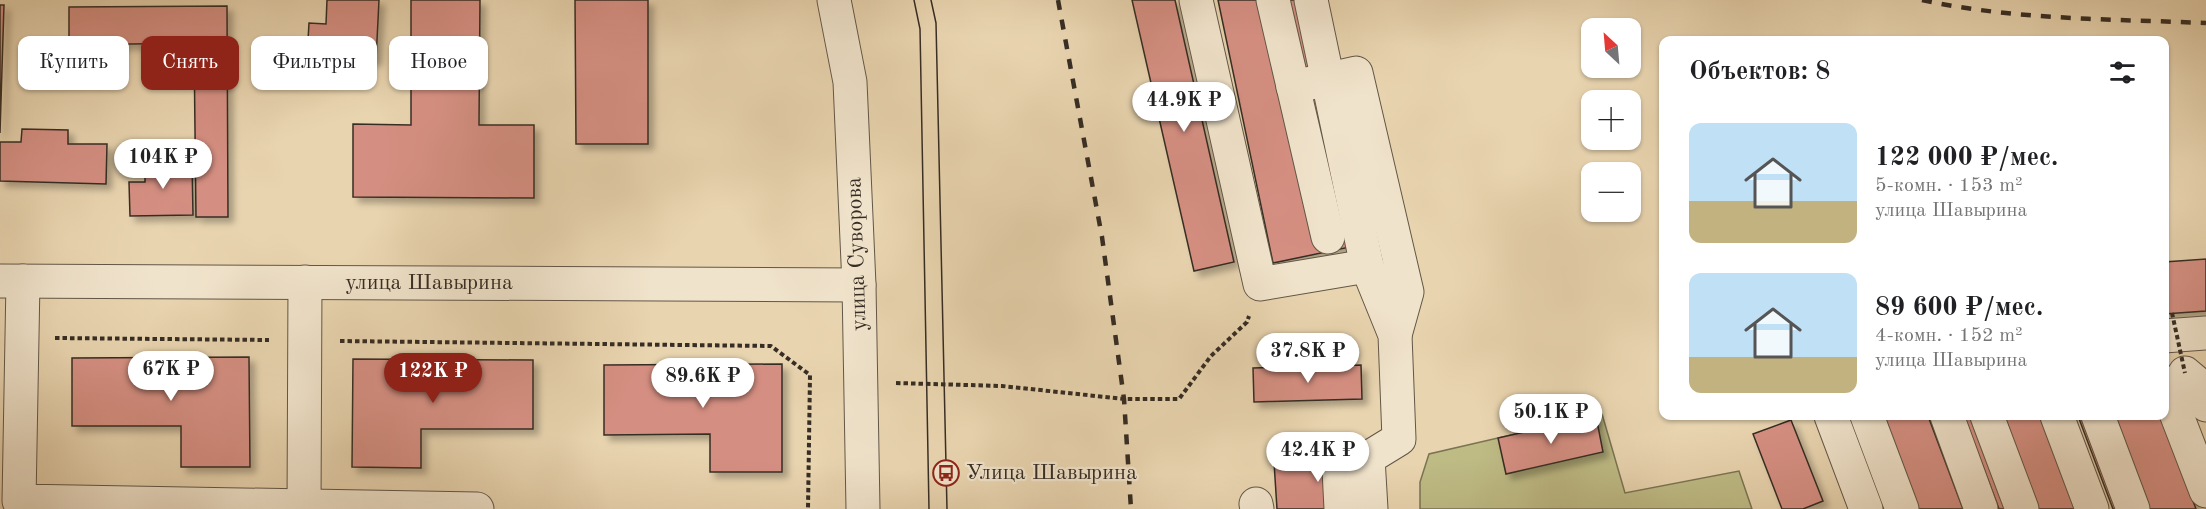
<!DOCTYPE html>
<html lang="ru">
<head>
<meta charset="utf-8">
<style>
  :root { --surface:#fff; --page:#f2f2f2; --text:#202124; --muted:#757577; --accent:#8f2418 }
  body { margin:0; font-family:"Old Standard TT",serif; background:var(--page); color:var(--text); height:100vh; display:flex; flex-direction:column; font-size:22px; white-space:nowrap }
  * { box-sizing:border-box; margin:0 }
  p { font-size:20px; color:var(--muted) }
  .icon { flex:none; width:33px; height:33px; fill:none; stroke:currentColor; stroke-width:2; stroke-linecap:round; stroke-linejoin:round }
  .map { position:relative; flex:1; overflow:hidden }
  .sheet { position:absolute; left:1659px; top:36px; width:510px; height:384px; display:flex; flex-direction:column; background:var(--surface); border-radius:12px; box-shadow:0 2px 4px #0004 }
  .sheet>* { flex:none }
  .guide { position:absolute; left:18px; top:36px; width:570px; height:54px; display:flex; gap:12px }
  .needle { width:39px; rotate:334deg }
  .buttons { position:absolute; left:1581px; top:18px; display:grid; gap:12px }
  .buttons a { display:grid; place-items:center; width:60px; height:60px; border-radius:12px; background:var(--surface); box-shadow:0 2px 4px #0004; font-size:30px }
  .price { position:absolute; translate:-50% -51px; padding:0 14px; border-radius:21px; background:#fff; color:#222; font-size:20px; line-height:39px; filter:drop-shadow(0 2px 3px #0008) }
  .price::after { content:''; position:absolute; left:50%; top:36px; width:18px; height:14px; margin-left:-9px; background:inherit; clip-path:polygon(0 0,100% 0,50% 100%) }
  .price.current { background:var(--accent); color:#fff }
  ul { padding:0; list-style:none }
  li { display:flex; align-items:center; gap:18px; height:150px; padding:0 30px }
  li span { display:grid; place-items:center; flex:none; width:168px; height:120px; border-radius:12px; color:#555 }
  li>.icon { margin-inline-start:auto }
  span .icon { width:72px; height:72px; fill:#fffc; stroke-width:1 }
  li b { font-size:26px }
  h2 { display:flex; justify-content:space-between; align-items:center; height:72px; padding:0 30px; font-size:26px }
  .tag { padding:0 21px; border-radius:12px; background:var(--surface); box-shadow:0 2px 4px #0004; font-size:21px; line-height:54px }
  .tag.current { background:var(--accent); color:#fff }
  .map>svg:first-child { display:block }
  .green { fill:#bebb85; stroke:#7a7454; stroke-width:1.5 }
  .building { fill:#d58f82; stroke:#362d24; stroke-width:1.5; filter:url(#shadow) }
  .lines { fill:none; stroke-linecap:round; stroke-linejoin:round }
  .minor-casing { stroke:#625747; stroke-width:35 }
  .path { stroke:#362d24; stroke-width:4; stroke-dasharray:4.5 3; stroke-linecap:butt }
  .minor { stroke:#f0e3cb; stroke-width:33 }
  .tram { stroke:#362d24; stroke-width:1.5 }
  .rail { stroke:#362d24; stroke-width:4.5; stroke-dasharray:10 10; stroke-linecap:butt }
  .path-bridge { stroke:#362d24; stroke-width:4; stroke-dasharray:4.5 3; stroke-linecap:butt }
  .labels { text-anchor:middle; dominant-baseline:central; stroke-width:4.5; stroke-linejoin:round; paint-order:stroke }
  .street-label { font-size:22px; fill:#362d24; stroke:#f0e3cb }
  .poi-label { font-size:22px; fill:#362d24; stroke:#f0e3cb; text-anchor:start }
</style>
</head>
<body>
<div class="map">
<svg width="2206" height="509" viewBox="0 0 2206 509">
  <defs>
    <filter id="shadow"><feDropShadow dx="5.5" dy="5.5" stdDeviation="3" flood-color="#0004"/></filter>
  </defs>
  <rect width="100%" height="100%" fill="#e8d4af"/>
  <filter id="stains"><feTurbulence type="fractalNoise" baseFrequency=".00333" numOctaves="4"/><feColorMatrix values="0 0 0 0 .2 0 0 0 0 .09 0 0 0 0 .02 0 0 0 .5 -.17"/></filter>
  <radialGradient id="worn" r=".72"><stop offset=".6" stop-color="#630" stop-opacity="0"/><stop offset="1" stop-color="#630" stop-opacity=".3"/></radialGradient>
  <path class="green" d="M1602 414 1625 493 1739 471 1752 509H1420V482L1429 454Z"/>
  <g class="building">
    <path d="M327 0H379L376 60 307 57 309 23 326 24Z"/>
    <path d="M411 0H480L479 125H534V198L353 197V124L411 125Z"/>
    <path d="M575 0H648V144H576Z"/>
    <path d="M1132 0H1175L1234 262 1194 271Z"/>
    <path d="M1218 0H1299L1350 247 1273 263Z"/>
    <path d="M0 5H4L0 133Z"/>
    <path d="M227 6 228 217H196L194 43 69 45V7Z"/>
    <path d="M22 129 68 130V144H107L106 184 0 181V142H21Z"/>
    <path d="M145 162H192L193 215 130 216 129 182H145Z"/>
    <path d="M2206 259V311L2164 314V262Z"/>
    <path d="M249 357 250 467H181V426H72V358Z"/>
    <path d="M353 359 533 360V429H421V468L352 467Z"/>
    <path d="M782 364V472H710V434L604 435V365Z"/>
    <path d="M1361 365 1362 399 1254 402 1253 368Z"/>
    <path d="M1596 416 1603 452 1506 474 1498 438Z"/>
    <path d="M1852 416H1928L1963 509H1887Z"/>
    <path d="M1964 416H2040L2075 509H1999Z"/>
    <path d="M2078 416H2161L2196 509H2113Z"/>
    <path d="M1791 420 1823 501 1803 509H1782L1753 434Z"/>
    <path d="M1357 454 1359 509H1277L1274 462Z"/>
  </g>
  <g class="lines">
    <g class="minor-casing">
      <g id="minor">
        <path d="M834 0 850 82 859 285 863 509"/>
        <path d="M1196 0 1260 284 1367 266"/>
        <path d="M1273 0 1328 237"/>
        <path d="M1311 0 1367 266 1395 335 1399 439 1368 458 1371 509"/>
        <path d="M1293 87 1356 73 1407 292 1395 335"/>
        <path d="M0 281 859 285"/>
        <path d="M23 281 19 501 477 509"/>
        <path d="M2164 336 2206 333"/>
        <path d="M2185 373 2198 384 2206 405"/>
        <path d="M2164 382 2206 491"/>
        <path d="M1831 416 1866 509"/>
        <path d="M1867 416 1902 509"/>
        <path d="M1947 416 1981 509"/>
        <path d="M1987 416 2022 509"/>
        <path d="M2057 416 2092 509"/>
        <path d="M2098 416 2133 509"/>
        <path d="M1339 469 1341 509"/>
        <path d="M1256 504 1257 509"/>
        <path d="M304 509 305 282"/>
      </g>
    </g>
    <g class="path">
      <path d="M55 338 269 340"/>
      <path d="M340 341 771 346 810 375 808 509"/>
      <path d="M896 383 1002 386 1124 399H1179L1211 356 1247 322 1249 316"/>
    </g>
    <use href="#minor" class="minor"/>
    <g class="tram">
      <path d="M914 0 920 29 929 509"/>
      <path d="M931 0 936 23 947 509"/>
    </g>
    <g class="rail">
      <path d="M1058 0 1102 237 1124 399 1131 509"/>
      <path d="M1922 0C2014 20 2112 19 2206 23"/>
    </g>
    <path class="path-bridge" d="M2172 313 2185 373"/>
  </g>
  <defs>
    <g id="bus-ring" transform="scale(1.35)"><circle r="9.5" fill="#f0e3cb" stroke="#8f2418" stroke-width="1.5"/><path d="M-5-6H5V4H4V6H2V4H-2V6H-4V4H-5ZM-3.5-4V0h7V-4ZM-3.5 1.2v1.5H-2V1.2ZM2 1.2v1.5H3.5V1.2Z" fill="#8f2418"/></g>
  </defs>
  <g fill-rule="evenodd">
    <use href="#bus-ring" x="946" y="473"/>
  </g>
  <g class="labels">
    <g class="street-label">
      <text transform="translate(857 254) rotate(-92)">улица Суворова</text>
      <text x="429" y="283">улица Шавырина</text>
    </g>
    <g class="poi-label">
      <text x="966" y="473">Улица Шавырина</text>
    </g>
  </g>
  <rect width="100%" height="100%" filter="url(#stains)"/>
  <rect width="100%" height="100%" fill="url(#worn)"/>
</svg>
<div class="buttons">
<a><svg class="needle" viewBox="-14 -14 28 28"><path d="M0-13l5 13h-10z" fill="#e53935"/><path d="M0 13l5-13h-10z" fill="#757577"/></svg></a>
<a>+</a>
<a>−</a>
</div>
<b class="price" style="left:1184px;top:133px">44.9K ₽</b>
<b class="price" style="left:163px;top:190px">104K ₽</b>
<b class="price" style="left:1308px;top:384px">37.8K ₽</b>
<b class="price" style="left:171px;top:402px">67K ₽</b>
<b class="price current" style="left:433px;top:404px">122K ₽</b>
<b class="price" style="left:703px;top:409px">89.6K ₽</b>
<b class="price" style="left:1551px;top:445px">50.1K ₽</b>
<b class="price" style="left:1318px;top:483px">42.4K ₽</b>
<div class="guide">
<a class="tag">Купить</a>
<a class="tag current">Снять</a>
<a class="tag">Фильтры</a>
<a class="tag">Новое</a>
</div>
<section class="sheet">
<h2>Объектов: 8<svg class="icon" aria-label="filters" viewBox="0 0 24 24"><path d="M4 7h16M4 17h16"/><circle cx="9" cy="7" r="2"/><circle cx="15" cy="17" r="2"/></svg></h2>
<ul>
<li><span style="background:linear-gradient(#bfe0f5 65%,#c2b280 0)"><svg class="icon" aria-label="home" viewBox="0 0 24 24"><path d="M3 11l9-7 9 7M6 9v11h12V9"/></svg></span><div><b>122 000 ₽/мес.</b><p>5-комн. · 153 m²</p><p>улица Шавырина</p></div></li>
<li><span style="background:linear-gradient(#bfe0f5 70%,#c2b280 0)"><svg class="icon" aria-label="home" viewBox="0 0 24 24"><path d="M3 11l9-7 9 7M6 9v11h12V9"/></svg></span><div><b>89 600 ₽/мес.</b><p>4-комн. · 152 m²</p><p>улица Шавырина</p></div></li>
</ul>
</section>
</div>
</body>
</html>
